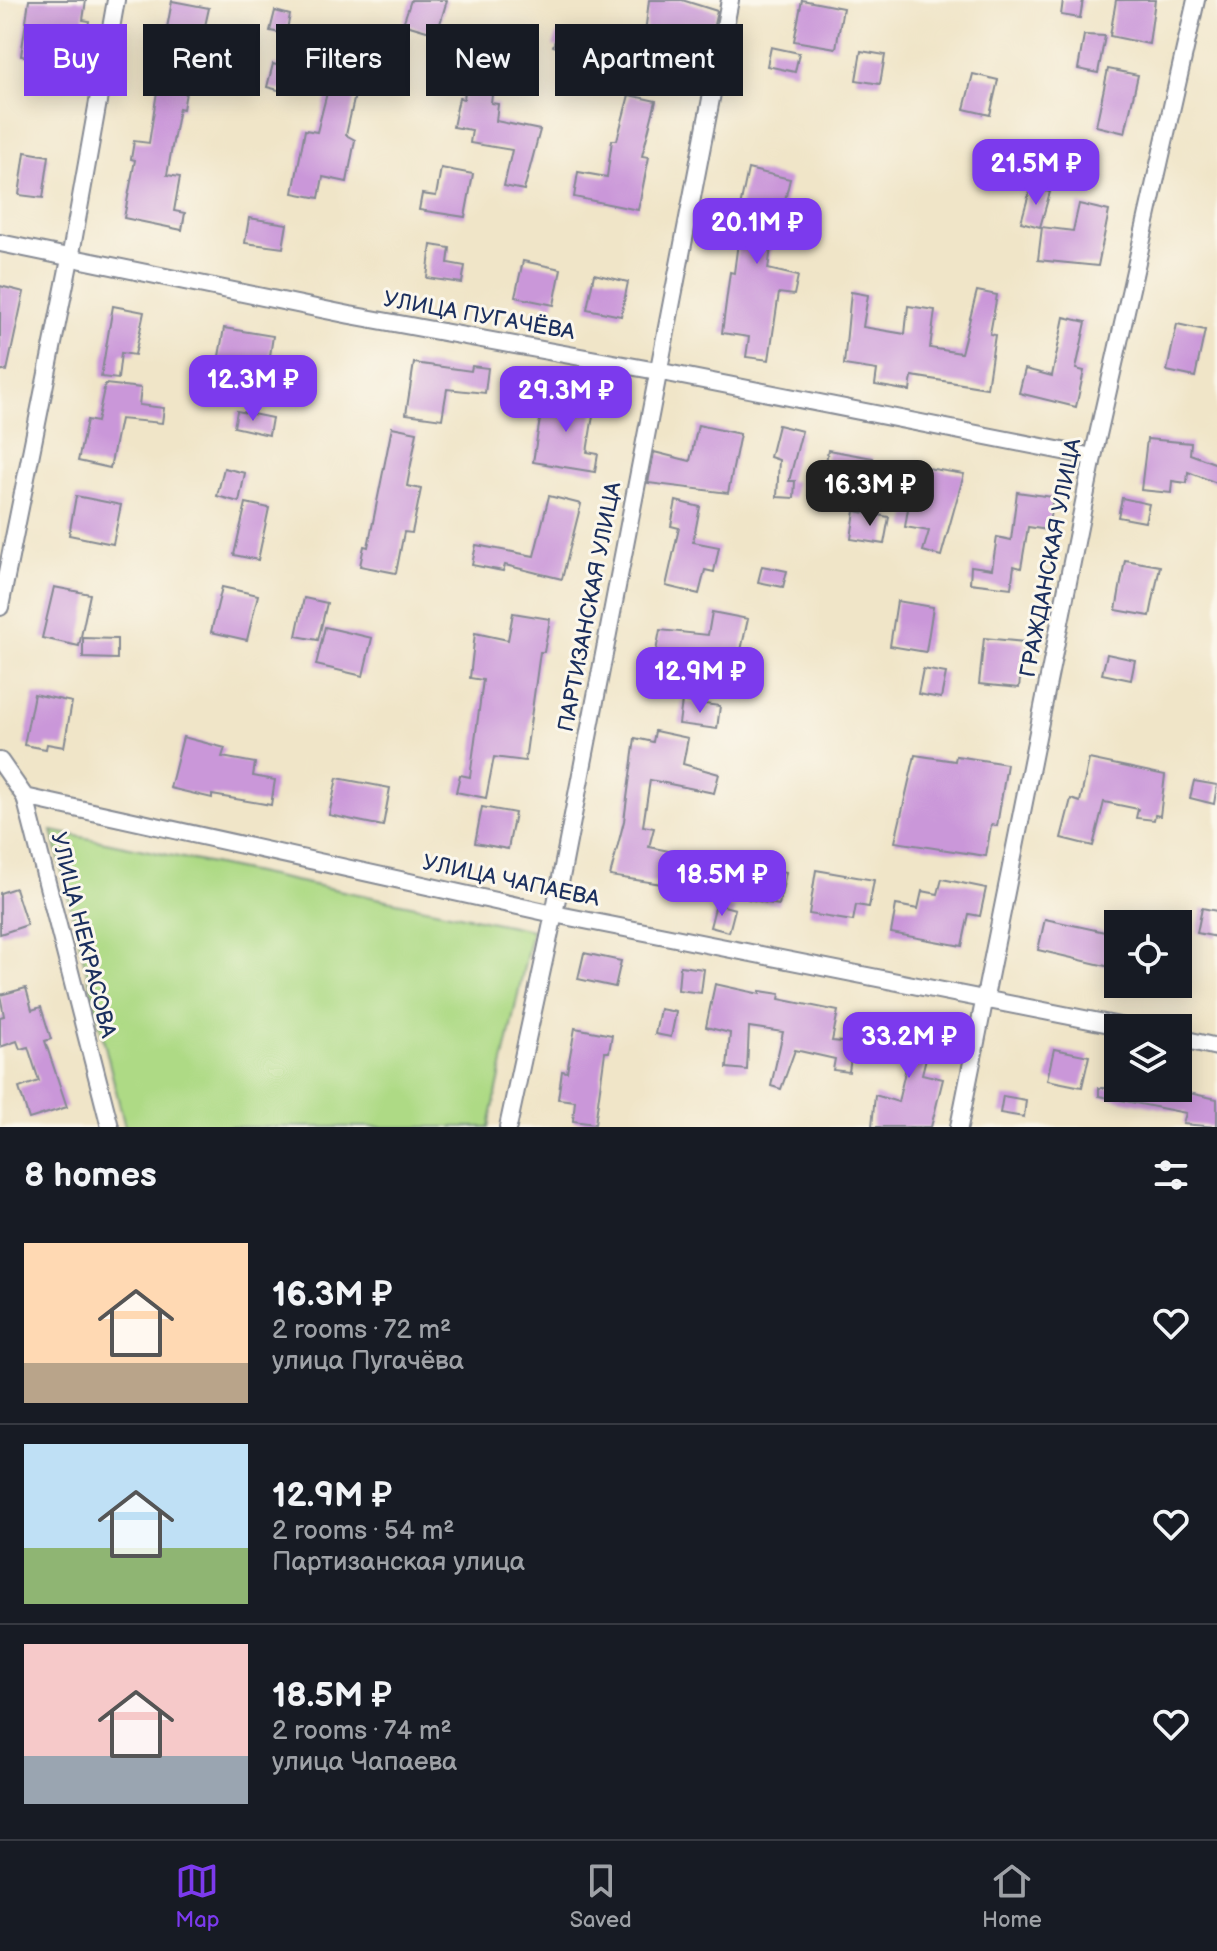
<!DOCTYPE html>
<html lang="en">
<head>
<meta charset="utf-8">
<style>
  :root { --surface:#171b24; --page:#20242c; --text:#f1f3f6; --muted:#9ea1a6; --line:#363941; --accent:#7c3aed }
  body { margin:0; font-family:"Balsamiq Sans",sans-serif; background:var(--page); color:var(--text); height:100vh; display:flex; flex-direction:column; font-size:30px; white-space:nowrap }
  * { box-sizing:border-box; margin:0 }
  p { font-size:26px; color:var(--muted) }
  .icon { flex:none; width:44px; height:44px; fill:none; stroke:currentColor; stroke-width:2; stroke-linecap:round; stroke-linejoin:round }
  .map { position:relative; height:1127px; overflow:hidden }
  .sheet { display:flex; flex-direction:column; background:var(--surface); flex:1 }
  .sheet>* { flex:none }
  .top-card { position:absolute; left:24px; top:24px; width:800px; height:72px; display:flex; gap:16px }
  .tools { position:absolute; left:1104px; top:910px; display:grid; gap:16px }
  .tools a { display:grid; place-items:center; width:88px; height:88px; border-radius:0px; background:var(--surface); box-shadow:0 4px 20px #0003; font-size:40px }
  .price { position:absolute; translate:-50% -68px; padding:0 18px; border-radius:16px; background:var(--accent); color:#fff; font-size:26px; line-height:52px; filter:drop-shadow(0 2px 4px #0008) }
  .price::after { content:''; position:absolute; left:50%; top:48px; width:24px; height:18px; margin-left:-12px; background:inherit; clip-path:polygon(0 0,100% 0,50% 100%) }
  .price.active { background:#222; color:#fff }
  ul { padding:0; list-style:none }
  li { display:flex; align-items:center; gap:24px; height:200px; padding:0 24px }
  li+li { border-top:2px solid var(--line) }
  li span { display:grid; place-items:center; flex:none; width:224px; height:160px; border-radius:0px; color:#555 }
  li>.icon { margin-inline-start:auto }
  span .icon { width:96px; height:96px; fill:#fffc; stroke-width:1 }
  li b { font-size:34px }
  h2 { display:flex; justify-content:space-between; align-items:center; height:96px; padding:0 24px; font-size:34px }
  .pill { padding:0 28px; border-radius:0px; background:var(--surface); box-shadow:0 4px 20px #0003; font-size:28px; line-height:72px }
  .pill.active { background:var(--accent); color:#fff }
  .tab-bar { display:flex; justify-content:space-around; align-items:center; height:112px; border-top:2px solid var(--line); background:var(--surface); font-size:22px; color:var(--muted) }
  .tab-bar a { display:grid; justify-items:center; gap:4px }
  .tab-bar .active { color:var(--accent) }
  .map>svg:first-child { display:block }
  .green { fill:#aeda85; stroke:#648472; stroke-width:2 }
  .building { fill:#ca97d9 }
  .lines { fill:none; stroke-linecap:round; stroke-linejoin:round }
  .minor-casing { stroke:#868a93; stroke-width:20 }
  .minor { stroke:#fff; stroke-width:16 }
  .labels { text-anchor:middle; dominant-baseline:central; stroke-width:6; stroke-linejoin:round; paint-order:stroke }
  .street-label { font-size:22px; fill:#1b2f5e; stroke:#fbf7ec }
</style>
</head>
<body>
<div class="map">
<svg width="1217" height="1127" viewBox="0 0 1217 1127">
  <rect width="100%" height="100%" fill="#fbf7ec"/>
  <filter id="ink" filterUnits="userSpaceOnUse"><feTurbulence type="fractalNoise" baseFrequency=".0125" numOctaves="2"/><feDisplacementMap in="SourceGraphic" scale="16" xChannelSelector="R" yChannelSelector="G"/><feConvolveMatrix kernelMatrix="1 2 1 2 8 2 1 2 1" color-interpolation-filters="sRGB"/></filter>
  <filter id="wash" filterUnits="userSpaceOnUse"><feTurbulence type="fractalNoise" baseFrequency=".006" numOctaves="4" result="noise"/><feDisplacementMap in="SourceGraphic" scale="32" xChannelSelector="R" yChannelSelector="G"/><feGaussianBlur stdDeviation="1.8" result="paint"/><feColorMatrix in="noise" values="0 0 0 0 0 0 0 0 0 0 0 0 0 0 0 0 0 1.4 0 .05"/><feComposite in="paint" operator="in"/></filter>
  <g filter="url(#wash)">
    <rect width="100%" height="100%" fill="#f0e5c8"/>
    <path class="green" d="M52 831 532 930 489 1127H125Z"/>
    <g id="blocks">
      <g class="building">
        <path d="M29 0H86L83 20 89 21 84 56 75 54 69 86 44 81 48 60 21 56Z"/>
        <path d="M411 0H447L437 34 403 24Z"/>
        <path d="M649 0H682L717 11 711 39 671 27 661 81 640 75Z"/>
        <path d="M802 0 843 8 836 48 794 41Z"/>
        <path d="M1063 0H1083L1080 18 1061 15Z"/>
        <path d="M1116 0H1155L1149 44 1110 36Z"/>
        <path d="M172 1 209 8 203 35 167 28Z"/>
        <path d="M275 11 290 15 286 34 270 31Z"/>
        <path d="M344 26 369 33 346 135 355 140 347 182 323 177 319 198 293 193 305 130 317 132Z"/>
        <path d="M558 32 605 47 600 62 553 46Z"/>
        <path d="M1084 35 1105 36 1098 73 1078 69Z"/>
        <path d="M771 47 799 53 795 72 767 66Z"/>
        <path d="M861 51 885 55 880 84 856 80Z"/>
        <path d="M273 64 288 68 282 91 267 87Z"/>
        <path d="M161 66 190 71 183 109 179 108 167 175 180 177 174 211 185 213 182 230 124 218 135 160 131 159 134 141 149 143Z"/>
        <path d="M1108 69 1138 75 1125 133 1096 126Z"/>
        <path d="M973 74 998 80 990 115 964 109Z"/>
        <path d="M467 75 494 78 491 103 498 104 496 121 540 130 524 190 504 186 512 150 470 143 472 130 453 127 459 98 464 99Z"/>
        <path d="M629 95 656 101 642 156 649 157 638 210 574 197 578 172 607 177 612 140H617Z"/>
        <path d="M25 152 49 156 43 198 19 195Z"/>
        <path d="M441 168 473 174 465 217 419 210 422 194 436 196Z"/>
        <path d="M748 169 790 179 780 221 775 220 768 269 798 276 794 295 779 293 769 360 746 357 749 337 722 333 730 272 734 273 742 212H739Z"/>
        <path d="M1031 187 1050 192 1040 227 1021 222Z"/>
        <path d="M1079 204 1109 211 1098 266 1038 260 1042 227 1073 231Z"/>
        <path d="M249 218 287 224 283 248 245 243Z"/>
        <path d="M431 245 450 248 448 263 465 266 462 283 427 278Z"/>
        <path d="M523 261 561 269 554 305 515 297Z"/>
        <path d="M594 274 628 282 621 316 587 309Z"/>
        <path d="M0 286 24 292 7 371 0 370Z"/>
        <path d="M977 291 997 295 990 334 995 335 987 388 912 376 910 391 875 385 877 370 844 365 851 292 868 295 863 327 905 334 908 306 935 310 930 348 961 353Z"/>
        <path d="M113 306 144 312 135 355 121 353 118 379 101 377Z"/>
        <path d="M1064 317 1086 322 1076 369 1084 371 1076 407 1019 393 1025 369 1052 376Z"/>
        <path d="M1177 324 1205 330 1195 377 1167 371Z"/>
        <path d="M224 328 273 336 268 369 218 362Z"/>
        <path d="M414 363 471 371 472 366 488 368 485 393 447 389 442 419 406 414Z"/>
        <path d="M105 384 141 388 139 405 164 408 162 423 120 419 110 468 78 461 87 420 97 422Z"/>
        <path d="M544 395 595 403 587 452 598 454 595 472 533 462Z"/>
        <path d="M237 411 272 418 269 435 234 427Z"/>
        <path d="M698 425 740 434 728 493 648 483 654 452 690 461Z"/>
        <path d="M778 425 802 431 789 481H795L794 498 777 497 779 460 770 457Z"/>
        <path d="M392 427 417 432 407 486 421 489 412 533 404 532 396 573 360 566 364 546 368 547Z"/>
        <path d="M1147 439 1191 443 1190 454 1217 464V483L1188 472 1187 483 1172 481 1171 493 1141 490Z"/>
        <path d="M828 450 873 458 867 488 823 480Z"/>
        <path d="M915 466 964 474 941 556 923 551 929 531 905 527Z"/>
        <path d="M224 468 245 473 239 502 217 496Z"/>
        <path d="M1017 492 1053 497 1048 530 1028 527 1021 568 1014 566 1011 588 970 583 971 566 992 569 997 537 1011 540Z"/>
        <path d="M76 496 121 505 113 544 69 535Z"/>
        <path d="M549 496 581 504 562 579 505 565 503 571 472 565 476 545 534 556Z"/>
        <path d="M1122 498 1149 504 1145 522 1118 517Z"/>
        <path d="M676 501 700 507 693 542 719 547 714 572 705 570 699 594 666 586 679 528 671 526Z"/>
        <path d="M246 503 269 508 258 560 234 555Z"/>
        <path d="M855 511 889 517 884 544 851 539Z"/>
        <path d="M1125 560 1160 566 1150 616 1116 610Z"/>
        <path d="M762 566 787 571 783 587 758 582Z"/>
        <path d="M54 587 90 594 79 646 42 638Z"/>
        <path d="M222 587 258 595 247 640 211 632Z"/>
        <path d="M304 598 327 603 318 640 296 636Z"/>
        <path d="M897 601 933 607 926 652 890 646Z"/>
        <path d="M712 612 748 619 739 659 706 650 697 697 649 688 660 630 708 635Z"/>
        <path d="M513 613 550 619 544 652H540L525 761 494 757 486 798 456 792 460 775 470 777 483 680 470 678 475 633 508 640Z"/>
        <path d="M325 627 372 638 363 676 316 665Z"/>
        <path d="M83 638 117 639V659L83 658Z"/>
        <path d="M984 638 1024 642 1019 688 979 684Z"/>
        <path d="M1107 654 1135 660 1131 680 1102 674Z"/>
        <path d="M923 669 946 673 941 698 918 694Z"/>
        <path d="M34 694 72 702 64 747 47 744 46 749 24 745Z"/>
        <path d="M682 701 720 706 717 729 679 724Z"/>
        <path d="M655 731 688 738 683 764 719 774 714 793 650 780 643 826 654 828 649 847 669 851 662 884 610 876 624 821 635 738 653 742Z"/>
        <path d="M183 737 225 748 222 757 255 763 253 776 275 780 271 805 212 795V798L170 788Z"/>
        <path d="M915 755 955 761 956 756 1007 764 997 826 991 825 986 856 895 842Z"/>
        <path d="M1089 759 1165 775 1160 816 1155 815 1154 820 1136 818 1138 809 1104 802 1093 846 1061 838 1071 799 1080 802Z"/>
        <path d="M337 778 390 788 383 826 329 815Z"/>
        <path d="M1194 781 1217 785 1214 804 1190 798Z"/>
        <path d="M482 807 515 813 508 849 475 843Z"/>
        <path d="M755 866 786 872 779 905 748 899Z"/>
        <path d="M816 870 874 880 869 907 856 905 853 921 809 914Z"/>
        <path d="M942 879 986 888 980 916 969 914 962 946 891 933 896 905 918 909 922 891 938 894Z"/>
        <path d="M15 888 27 925 0 934V893Z"/>
        <path d="M716 904 735 909 729 932 710 927Z"/>
        <path d="M1202 908 1217 911V937L1197 933Z"/>
        <path d="M1045 919 1114 934 1110 967 1038 950Z"/>
        <path d="M584 953 621 961 615 987 578 979Z"/>
        <path d="M680 966 704 969 701 993 678 990Z"/>
        <path d="M715 984 760 994V991L780 994 779 999 838 1011 832 1041 853 1043 849 1072 833 1070 835 1059 795 1050 781 1089 771 1086 783 1032 749 1027 747 1070 727 1068 730 1033 706 1027Z"/>
        <path d="M26 988 32 1010 41 1007 51 1039 45 1041 67 1107 29 1119 19 1088 39 1081 28 1047 20 1049 17 1041 0 1047V1017L4 1016 0 995Z"/>
        <path d="M660 1009 676 1012 671 1037 655 1034Z"/>
        <path d="M880 1017 933 1030 922 1074 943 1079 931 1127H872L875 1095 898 1102 911 1046 875 1037Z"/>
        <path d="M575 1028 612 1035 609 1052H605L595 1124 573 1121 575 1101 558 1099 562 1071 567 1072Z"/>
        <path d="M1054 1049 1089 1056 1082 1087 1047 1080Z"/>
        <path d="M1099 1088H1166L1217 1099V1127L1183 1124 1186 1113 1099 1096Z"/>
        <path d="M1003 1096 1026 1100 1024 1117 1000 1113Z"/>
      </g>
    </g>
  </g>
  <g filter="url(#ink)">
    <use href="#blocks" fill-opacity="0" stroke="#868a93" stroke-width="2"/>
    <g class="lines">
      <g class="minor-casing">
        <g id="minor">
          <path d="M0 243 350 315 657 371 1093 457"/>
          <path d="M0 607 70 259 116 0"/>
          <path d="M0 761 25 797 110 1127"/>
          <path d="M25 797 554 914 1130 1028"/>
          <path d="M1178 1038 1217 1047"/>
          <path d="M508 1127 554 914 730 0"/>
          <path d="M959 1127 1093 457 1196 0"/>
        </g>
      </g>
      <use href="#minor" class="minor"/>
    </g>
  </g>
  <g class="labels">
    <g class="street-label">
      <text transform="translate(479 316) rotate(10)">УЛИЦА ПУГАЧЁВА</text>
      <text transform="translate(1051 558) rotate(-79)">ГРАЖДАНСКАЯ УЛИЦА</text>
      <text transform="translate(590 607) rotate(-79)">ПАРТИЗАНСКАЯ УЛИЦА</text>
      <text transform="translate(511 881) rotate(12)">УЛИЦА ЧАПАЕВА</text>
      <text transform="translate(83 935) rotate(76)">УЛИЦА НЕКРАСОВА</text>
    </g>
  </g>
</svg>
<div class="tools">
<a><svg class="icon" aria-label="locate" viewBox="0 0 24 24"><circle cx="12" cy="12" r="6"/><path d="M12 2v4M12 18v4M2 12h4M18 12h4"/></svg></a>
<a><svg class="icon" aria-label="layers" viewBox="0 0 24 24"><path d="M12 4l9 5-9 5-9-5zM3 14l9 5 9-5"/></svg></a>
</div>
<b class="price" style="left:1036px;top:207px">21.5M ₽</b>
<b class="price" style="left:757px;top:266px">20.1M ₽</b>
<b class="price" style="left:253px;top:423px">12.3M ₽</b>
<b class="price" style="left:566px;top:434px">29.3M ₽</b>
<b class="price active" style="left:870px;top:528px">16.3M ₽</b>
<b class="price" style="left:700px;top:715px">12.9M ₽</b>
<b class="price" style="left:722px;top:918px">18.5M ₽</b>
<b class="price" style="left:909px;top:1080px">33.2M ₽</b>
<div class="top-card">
<a class="pill active">Buy</a>
<a class="pill">Rent</a>
<a class="pill">Filters</a>
<a class="pill">New</a>
<a class="pill">Apartment</a>
</div>
</div>
<section class="sheet">
<h2>8 homes<svg class="icon" aria-label="filters" viewBox="0 0 24 24"><path d="M4 7h16M4 17h16"/><circle cx="9" cy="7" r="2"/><circle cx="15" cy="17" r="2"/></svg></h2>
<ul>
<li><span style="background:linear-gradient(#ffd9b3 75%,#b9a48a 0)"><svg class="icon" aria-label="home" viewBox="0 0 24 24"><path d="M3 11l9-7 9 7M6 9v11h12V9"/></svg></span><div><b>16.3M ₽</b><p>2 rooms · 72 m²</p><p>улица Пугачёва</p></div><svg class="icon" aria-label="heart" viewBox="0 0 24 24"><path d="M12 20l-8-8c-3-5 5-10 8-4 3-6 11-1 8 4z"/></svg></li>
<li><span style="background:linear-gradient(#bfe0f5 65%,#8fb573 0)"><svg class="icon" aria-label="home" viewBox="0 0 24 24"><path d="M3 11l9-7 9 7M6 9v11h12V9"/></svg></span><div><b>12.9M ₽</b><p>2 rooms · 54 m²</p><p>Партизанская улица</p></div><svg class="icon" aria-label="heart" viewBox="0 0 24 24"><path d="M12 20l-8-8c-3-5 5-10 8-4 3-6 11-1 8 4z"/></svg></li>
<li><span style="background:linear-gradient(#f6c9c9 70%,#9aa5b1 0)"><svg class="icon" aria-label="home" viewBox="0 0 24 24"><path d="M3 11l9-7 9 7M6 9v11h12V9"/></svg></span><div><b>18.5M ₽</b><p>2 rooms · 74 m²</p><p>улица Чапаева</p></div><svg class="icon" aria-label="heart" viewBox="0 0 24 24"><path d="M12 20l-8-8c-3-5 5-10 8-4 3-6 11-1 8 4z"/></svg></li>
</ul>
</section>
<nav class="tab-bar">
<a class="active"><svg class="icon" aria-label="map" viewBox="0 0 24 24"><path d="M3 6l6-2 6 2 6-2v14l-6 2-6-2-6 2zM9 4v14M15 6v14"/></svg>Map</a>
<a><svg class="icon" aria-label="saved" viewBox="0 0 24 24"><path d="M7 4h10v16l-5-4-5 4z"/></svg>Saved</a>
<a><svg class="icon" aria-label="home" viewBox="0 0 24 24"><path d="M3 11l9-7 9 7M6 9v11h12V9"/></svg>Home</a>
</nav>
</body>
</html>
